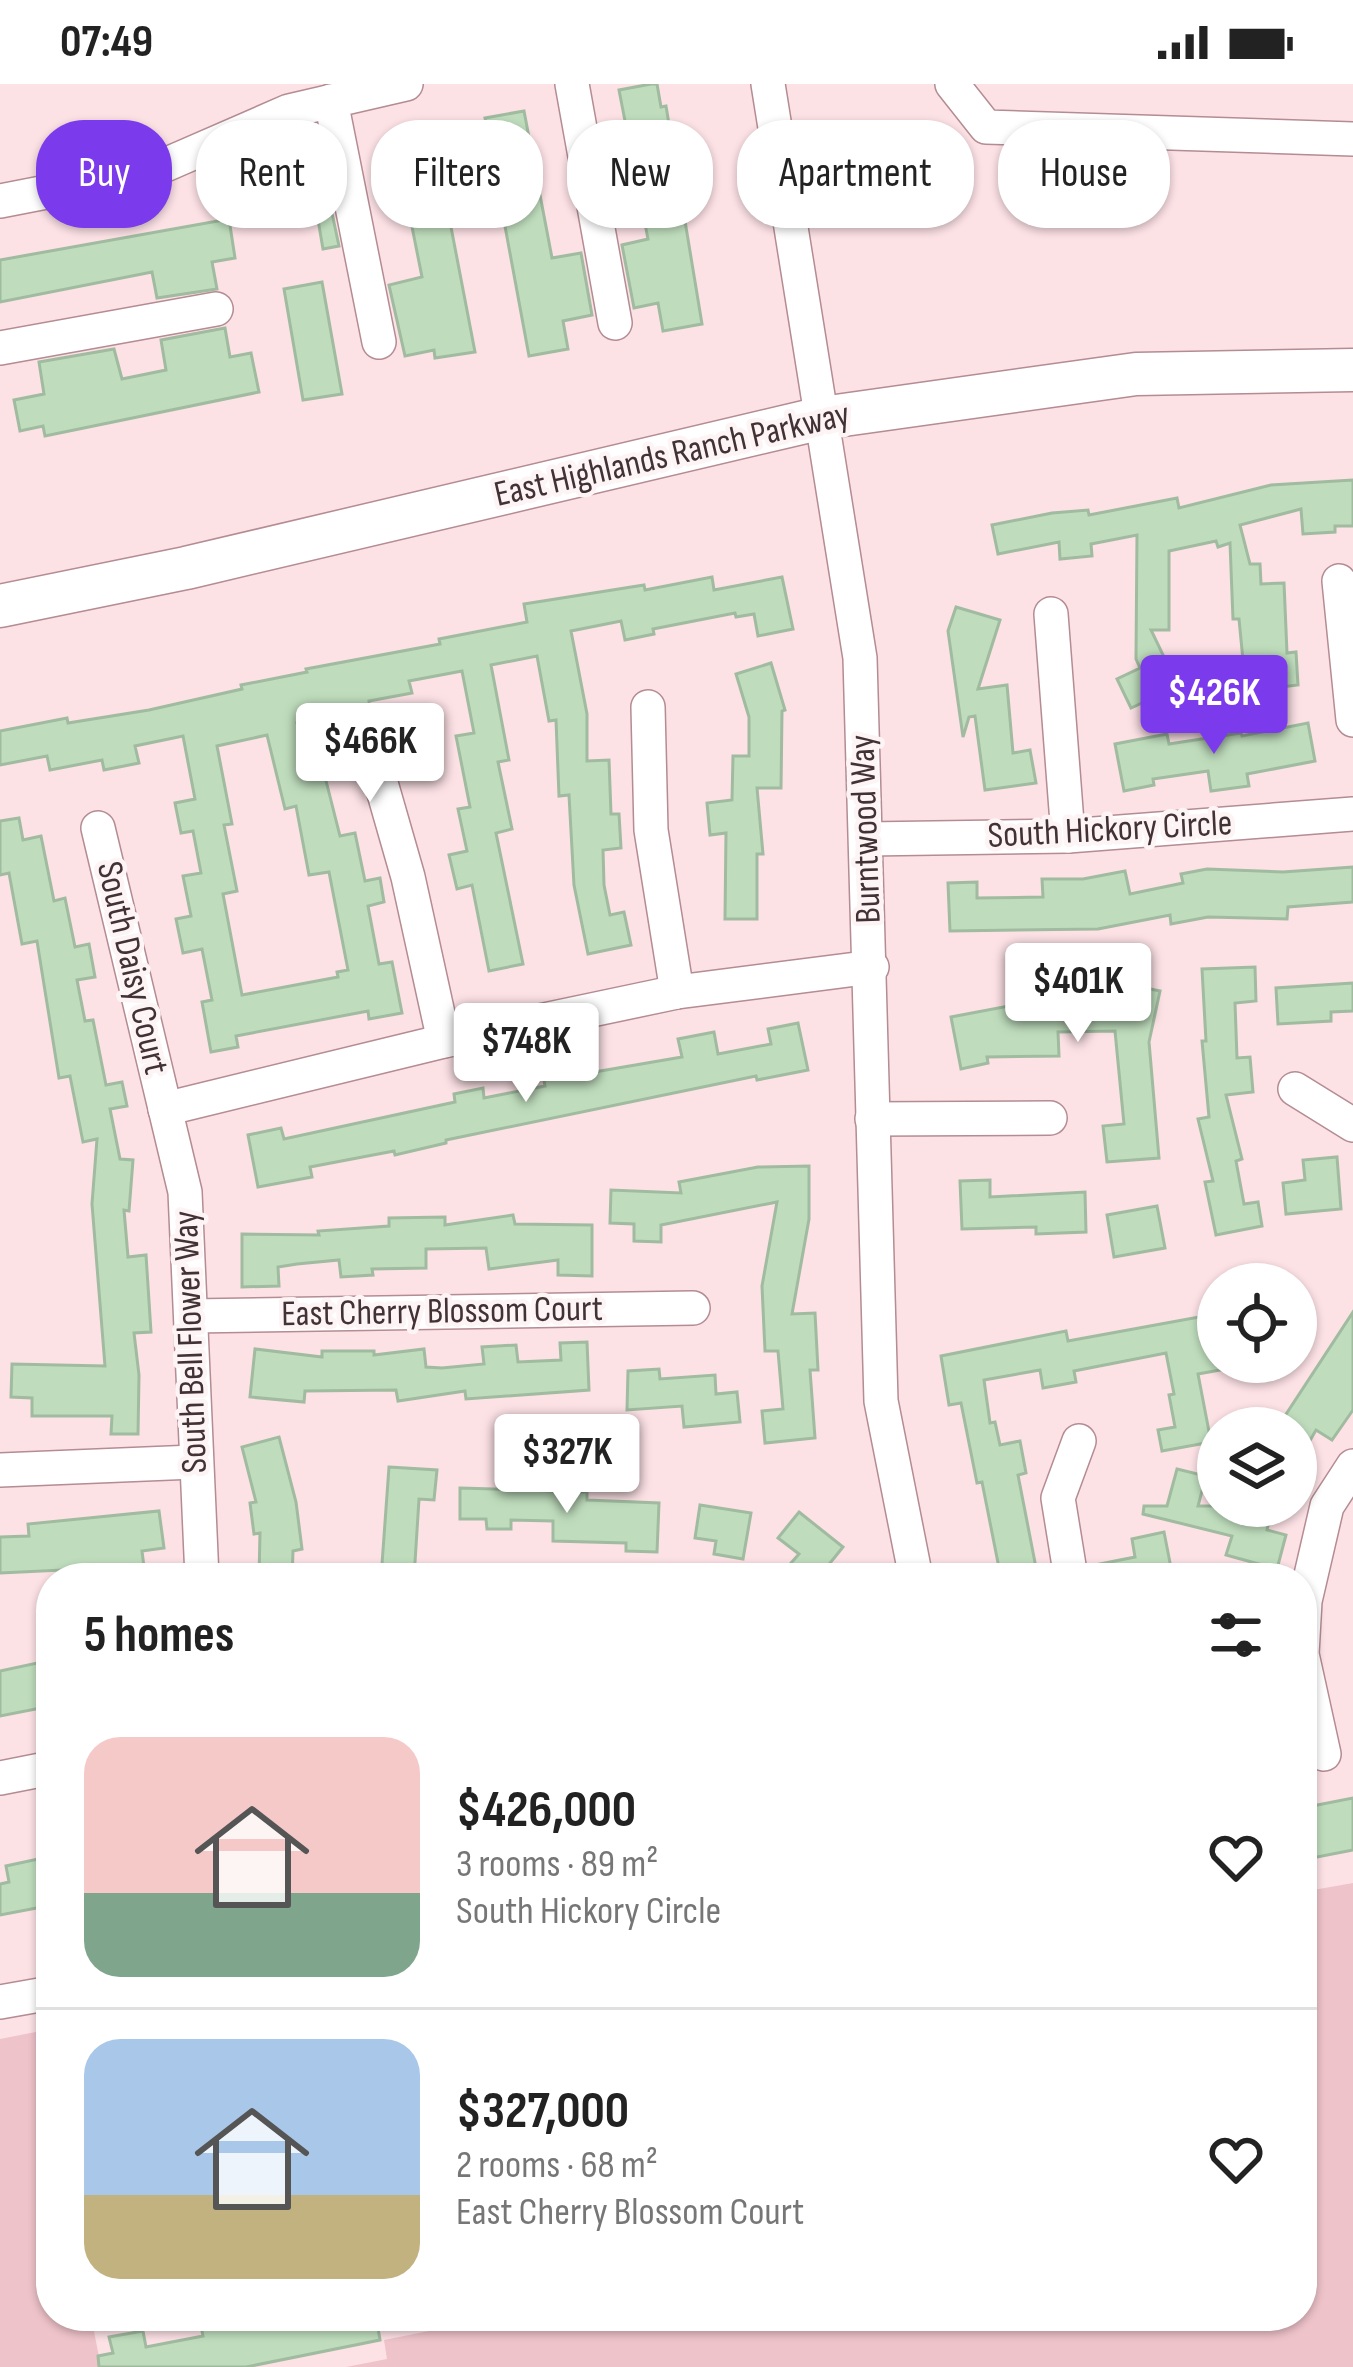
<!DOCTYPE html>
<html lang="en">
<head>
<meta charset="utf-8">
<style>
  :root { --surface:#fff; --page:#f6f6f6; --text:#222; --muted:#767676; --line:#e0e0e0; --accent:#7c3aed }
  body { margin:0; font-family:"Sofia Sans Condensed",sans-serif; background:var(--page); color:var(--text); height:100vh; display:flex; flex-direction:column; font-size:45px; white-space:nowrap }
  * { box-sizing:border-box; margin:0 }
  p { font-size:39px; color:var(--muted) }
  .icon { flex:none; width:66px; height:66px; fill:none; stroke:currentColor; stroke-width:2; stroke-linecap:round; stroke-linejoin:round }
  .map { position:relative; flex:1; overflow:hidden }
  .drawer { position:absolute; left:36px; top:1479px; width:1281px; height:768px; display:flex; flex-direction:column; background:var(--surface); border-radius:48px; box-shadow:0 3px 9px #0004 }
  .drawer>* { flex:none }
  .hud { position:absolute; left:36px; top:36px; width:1281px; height:108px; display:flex; gap:24px }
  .buttons { position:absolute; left:1197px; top:1179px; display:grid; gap:24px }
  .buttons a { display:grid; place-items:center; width:120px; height:120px; border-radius:50%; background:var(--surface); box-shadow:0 3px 9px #0004; font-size:60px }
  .price { position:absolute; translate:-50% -102px; padding:0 27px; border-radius:12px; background:#fff; color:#222; font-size:39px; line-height:78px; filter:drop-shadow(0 3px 6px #0008) }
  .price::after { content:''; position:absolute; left:50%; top:72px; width:36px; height:27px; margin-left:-18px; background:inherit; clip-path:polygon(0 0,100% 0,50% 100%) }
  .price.on { background:var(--accent); color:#fff }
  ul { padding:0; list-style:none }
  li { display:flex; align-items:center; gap:36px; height:300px; padding:0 48px }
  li+li { border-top:3px solid var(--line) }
  li span { display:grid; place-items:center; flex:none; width:336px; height:240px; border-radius:36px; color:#555 }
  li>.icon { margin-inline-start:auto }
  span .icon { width:144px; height:144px; fill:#fffc; stroke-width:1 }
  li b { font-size:51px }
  h2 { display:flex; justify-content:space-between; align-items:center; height:144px; padding:0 48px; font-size:51px }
  .pill { padding:0 42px; border-radius:48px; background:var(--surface); box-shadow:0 3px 9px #0004; font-size:42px; line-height:108px }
  .pill.on { background:var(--accent); color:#fff }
  .status { display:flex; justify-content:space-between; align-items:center; height:84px; padding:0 60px; background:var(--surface); direction:ltr }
  .status svg { height:33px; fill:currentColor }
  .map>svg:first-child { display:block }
  .green { fill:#efc3ca }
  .building { fill:#bfddbd; stroke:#a0bb9f; stroke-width:3; fill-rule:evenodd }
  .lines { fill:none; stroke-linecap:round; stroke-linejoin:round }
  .minor-casing { stroke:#b48c93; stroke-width:36 }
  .major-casing { stroke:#b48c93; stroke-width:45 }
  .minor { stroke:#fff; stroke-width:33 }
  .major { stroke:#fff; stroke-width:42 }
  .labels { text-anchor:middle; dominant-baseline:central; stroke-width:9; stroke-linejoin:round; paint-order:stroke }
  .street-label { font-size:36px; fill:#433235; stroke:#fdf4f5 }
</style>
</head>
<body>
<div class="status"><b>07:49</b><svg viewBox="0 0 49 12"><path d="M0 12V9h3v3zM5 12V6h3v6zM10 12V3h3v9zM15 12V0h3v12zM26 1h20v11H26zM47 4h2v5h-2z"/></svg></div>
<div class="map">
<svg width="1353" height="2283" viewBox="0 0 1353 2283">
  <rect width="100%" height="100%" fill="#fce1e5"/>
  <g class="green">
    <path d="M1353 1799V2283H346L387 2275 384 2256 504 2232H1302V1808Z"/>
    <path d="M51 1945V2232H91L101 2283H0V1955Z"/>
  </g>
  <g class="building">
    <path d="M651 0H657L661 23 666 22 702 240 663 247 658 219 634 224 622 161 648 155 619 6Z"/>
    <path d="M524 27 552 174 581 169 592 231 563 237 568 265 529 272 485 34Z"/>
    <path d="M431 39 475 268 435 274 434 266 405 272 389 201 422 193 393 47Z"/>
    <path d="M323 87 339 162 323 165 310 89Z"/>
    <path d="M229 135 235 174 212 178 217 205 157 214 152 188 0 218V176Z"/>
    <path d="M322 198 342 310 303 316 284 205Z"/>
    <path d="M225 244 230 273 251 269 259 308 45 352 43 342 20 347 14 316 44 310 39 278 114 265 122 295 166 286 161 256Z"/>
    <path d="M1353 396V442H1335V448L1303 450 1301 425 1240 441 1250 480H1260L1261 500 1284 499 1287 569 1296 568 1298 601 1246 607 1239 535H1233L1230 459 1218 463 1216 457 1169 467V546H1151L1178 602 1131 624 1117 595 1140 584 1136 575 1137 451 1091 460 1092 472 1060 475 1059 458 998 470 992 441 1052 429 1088 426 1089 431 1177 414 1179 424 1271 401Z"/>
    <path d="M712 493 714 506 782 493 793 545 758 552 754 530 736 533 735 529 653 545 654 550 625 556 621 537 571 547 587 630V677L609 676 611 730H619L621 764 603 766 604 801 610 831 624 828 631 861 588 870 574 801 569 711 559 712 556 636 549 637 537 572 491 581 509 676 498 678 512 745 496 749 523 880 489 887 472 801 457 805 449 771 467 767 458 725 470 723 456 652 474 649 462 587 409 597 412 609 369 617 370 625 297 639 309 688 323 685 340 752 355 749 365 797 380 794 384 818 368 822 379 880 392 878 402 929 369 935 368 927 236 952 238 963 211 968 202 918 212 916 202 865 183 869 176 835 191 832 183 792 201 789 193 747 181 749 175 719 195 715 183 652 135 662 139 679 104 686 102 676 50 686 47 672 0 681V647L67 634 68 639 149 626 242 605 241 601 307 588 306 585 440 560 439 555 527 538 524 520 644 501 645 506ZM267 651 285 725 296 722 309 791 329 788 348 886 337 888 338 893 242 911 223 810 237 807 224 741 232 740 217 662Z"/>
    <path d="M956 523 1000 536 978 605 1007 601 1013 669 1030 666 1036 699 985 706 975 632 969 633 963 653 948 547Z"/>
    <path d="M771 579 785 626 782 627 781 704H757L763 770H757V835H725L726 749 710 751 707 719 732 716 733 672H749V633L736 590Z"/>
    <path d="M1308 639 1315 677 1247 690 1249 702 1211 707 1208 687 1153 695 1154 701 1124 707 1115 660 1167 650 1169 660 1241 649 1242 652Z"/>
    <path d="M19 734 23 756 41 752 54 817 65 814 75 863 89 860 95 893 77 896 85 937 93 936 106 1001 122 998 127 1022 110 1025 120 1075 133 1076 129 1127 124 1126 128 1173 146 1171 151 1248 134 1249 139 1291 138 1350H111L112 1332H32V1314L11 1313 12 1280 105 1282 92 1120 97 1055 83 1058 70 992 59 994 37 857 22 860 9 789 0 791V737Z"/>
    <path d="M1353 783V818L1288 823 1287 835 1208 833 1171 840 1170 831 1098 845 950 847 948 799 977 798V814L1043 813 1042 795H1083L1125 787 1130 810 1183 799 1181 790 1207 785 1283 788Z"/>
    <path d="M1255 883 1256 917 1235 919 1237 974 1250 973 1253 1008 1226 1011 1242 1075 1236 1077 1244 1120 1258 1118 1262 1142 1216 1151 1205 1098 1213 1097 1198 1035 1209 1033 1202 957H1206L1202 885Z"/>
    <path d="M1111 897 1160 907 1149 958 1159 1074 1107 1078 1103 1042 1124 1040 1115 947 1058 948 1059 972 987 973 988 979 961 985 951 933 1025 919 1024 900Z"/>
    <path d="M1353 899V927L1331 928V937L1278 940 1276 904Z"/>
    <path d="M798 939 808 986 757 996 756 992 446 1056V1059L395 1071 394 1067 310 1083 312 1093 258 1103 248 1051 281 1044 284 1055 455 1018 454 1010 483 1004 484 1014 545 1002 542 985 575 979 577 991 682 973 678 955 714 948 718 970 771 960 768 945Z"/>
    <path d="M1337 1073 1341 1125 1286 1130 1283 1099 1305 1096 1303 1076Z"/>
    <path d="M809 1082V1135L792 1230 815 1229 818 1286H810L815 1354 765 1359 762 1327 783 1325 778 1267H765L762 1202 777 1118 661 1141V1158L634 1157V1140L610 1139 611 1106 681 1109 679 1098 758 1083Z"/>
    <path d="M990 1096V1113L1085 1108 1086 1148 1036 1150V1143L962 1145 960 1097Z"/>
    <path d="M1157 1122 1165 1164 1114 1173 1107 1131Z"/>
    <path d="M513 1131 515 1140 592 1141V1192L558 1191V1176L489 1185 486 1164 426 1165V1184L372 1185 373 1191 341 1193 339 1176 297 1180 278 1183 279 1202 242 1203V1150L319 1151 318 1147 389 1142V1134L445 1133V1141Z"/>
    <path d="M1353 1228V1326L1332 1356 1316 1346 1296 1381V1344H1277Z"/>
    <path d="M1210 1231 1220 1286 1198 1290 1211 1358 1162 1367 1158 1346 1175 1343 1169 1311 1174 1310 1166 1269 1074 1287 1076 1298 1043 1304 1040 1286 984 1296 990 1339 995 1338 1000 1361 1020 1357 1026 1389 1018 1391 1038 1494H1001L982 1398 977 1399 961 1319 949 1321 941 1272 1066 1247 1068 1257Z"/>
    <path d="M587 1258 589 1306 466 1315 465 1307 398 1317 396 1306 305 1307 304 1318 250 1313 255 1265 322 1273V1267H374V1271L424 1265 426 1283 442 1284 484 1280 482 1263 516 1261 518 1278 561 1276 560 1259Z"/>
    <path d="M659 1285 660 1295 715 1291 716 1310 737 1308 740 1338 684 1343 682 1322 627 1326 628 1287Z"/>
    <path d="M279 1353 296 1418 302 1465 293 1467 292 1494H259L260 1449 254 1450 250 1419 256 1418 242 1363Z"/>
    <path d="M389 1383 437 1386 434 1416 419 1415 414 1494H381Z"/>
    <path d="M1177 1385 1206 1392 1198 1422H1273L1267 1446 1286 1451 1277 1485 1226 1471 1232 1452 1143 1430 1144 1422H1167Z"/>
    <path d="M460 1404 587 1408V1416L659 1419 657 1468 626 1467V1459L553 1457V1437L511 1436V1445H487L486 1435H460Z"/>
    <path d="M700 1421 751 1429 743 1475 714 1470 716 1457 695 1454Z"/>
    <path d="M159 1427 164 1464 142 1467 144 1483 104 1488V1484L0 1489V1453L29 1452 28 1440Z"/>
    <path d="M799 1428 843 1463 818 1494H810L791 1479 799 1470 778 1454Z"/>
    <path d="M1164 1448 1173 1494H1092L1090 1482 1135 1473 1132 1455Z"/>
    <path d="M51 1576V1622L0 1632V1587Z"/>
    <path d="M1353 1714V1766L1302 1776V1724Z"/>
    <path d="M38 1775 47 1822 0 1831V1800L9 1798 6 1782Z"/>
    <path d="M233 2232H283L285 2239 322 2232H376L380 2256 246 2283H99L98 2272 113 2269 109 2253 143 2247 146 2263 203 2252 200 2238Z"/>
  </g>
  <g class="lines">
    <g class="minor-casing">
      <g id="minor">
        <path d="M572 0 615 239"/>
        <path d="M768 0 860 574 881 1317 916 1494"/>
        <path d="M952 0 986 43 1353 55"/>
        <path d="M331 17 379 258"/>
        <path d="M0 117 149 88 289 27 406 0"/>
        <path d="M0 264 216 225"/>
        <path d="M1339 497 1353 636"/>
        <path d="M1051 530 1068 752"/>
        <path d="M648 623 651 746 677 908"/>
        <path d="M375 678 408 793 444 957"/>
        <path d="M98 744 185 1108 202 1494"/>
        <path d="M867 755 1068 752 1353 730"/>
        <path d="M1295 1005 1353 1041"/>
        <path d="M165 1025 444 957 677 908 872 883"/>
        <path d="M872 1035 1050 1034"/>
        <path d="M191 1232 693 1224"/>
        <path d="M0 1386 194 1378"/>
        <path d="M1071 1494 1058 1414 1079 1357"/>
        <path d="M1324 1670 1302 1570 1305 1517 1327 1422 1353 1382"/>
        <path d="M0 1694 51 1684"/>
        <path d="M0 1918 51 1909"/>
      </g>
    </g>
    <g class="major-casing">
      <path id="major" d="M0 522 186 484 822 334 1136 290 1353 286"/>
    </g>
    <use href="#minor" class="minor"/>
    <use href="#major" class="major"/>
  </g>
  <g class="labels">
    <g class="street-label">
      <text transform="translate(672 371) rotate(-13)">East Highlands Ranch Parkway</text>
      <text transform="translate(866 745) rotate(-92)">Burntwood Way</text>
      <text transform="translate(1110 746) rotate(-3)">South Hickory Circle</text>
      <text transform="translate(132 884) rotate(77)">South Daisy Court</text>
      <text transform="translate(442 1228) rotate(-1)">East Cherry Blossom Court</text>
      <text transform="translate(191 1258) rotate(-92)">South Bell Flower Way</text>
    </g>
  </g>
</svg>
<div class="buttons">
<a><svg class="icon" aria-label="locate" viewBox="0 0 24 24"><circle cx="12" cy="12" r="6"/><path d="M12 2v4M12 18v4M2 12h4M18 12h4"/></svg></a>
<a><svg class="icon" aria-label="layers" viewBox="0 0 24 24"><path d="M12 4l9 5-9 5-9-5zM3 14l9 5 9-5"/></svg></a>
</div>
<b class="price on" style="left:1214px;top:673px">$426K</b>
<b class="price" style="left:370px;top:721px">$466K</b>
<b class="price" style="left:1078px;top:961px">$401K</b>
<b class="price" style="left:526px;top:1021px">$748K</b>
<b class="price" style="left:567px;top:1432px">$327K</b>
<div class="hud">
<a class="pill on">Buy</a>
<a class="pill">Rent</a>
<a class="pill">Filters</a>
<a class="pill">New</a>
<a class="pill">Apartment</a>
<a class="pill">House</a>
</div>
<section class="drawer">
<h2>5 homes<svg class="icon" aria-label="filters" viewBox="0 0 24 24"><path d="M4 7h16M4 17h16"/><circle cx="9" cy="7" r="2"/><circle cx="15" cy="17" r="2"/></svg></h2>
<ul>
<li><span style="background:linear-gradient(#f6c9c9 65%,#7fa58c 0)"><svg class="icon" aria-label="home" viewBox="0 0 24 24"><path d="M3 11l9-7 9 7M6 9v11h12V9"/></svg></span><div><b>$426,000</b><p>3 rooms · 89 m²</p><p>South Hickory Circle</p></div><svg class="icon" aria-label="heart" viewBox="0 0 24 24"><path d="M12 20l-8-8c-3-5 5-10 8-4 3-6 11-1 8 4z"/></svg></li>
<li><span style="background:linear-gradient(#a9c7e8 65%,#c2b280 0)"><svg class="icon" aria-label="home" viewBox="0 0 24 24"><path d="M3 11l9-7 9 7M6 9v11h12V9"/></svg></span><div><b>$327,000</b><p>2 rooms · 68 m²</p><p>East Cherry Blossom Court</p></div><svg class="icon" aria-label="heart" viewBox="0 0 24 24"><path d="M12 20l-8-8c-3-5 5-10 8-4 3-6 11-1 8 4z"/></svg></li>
</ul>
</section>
</div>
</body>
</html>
